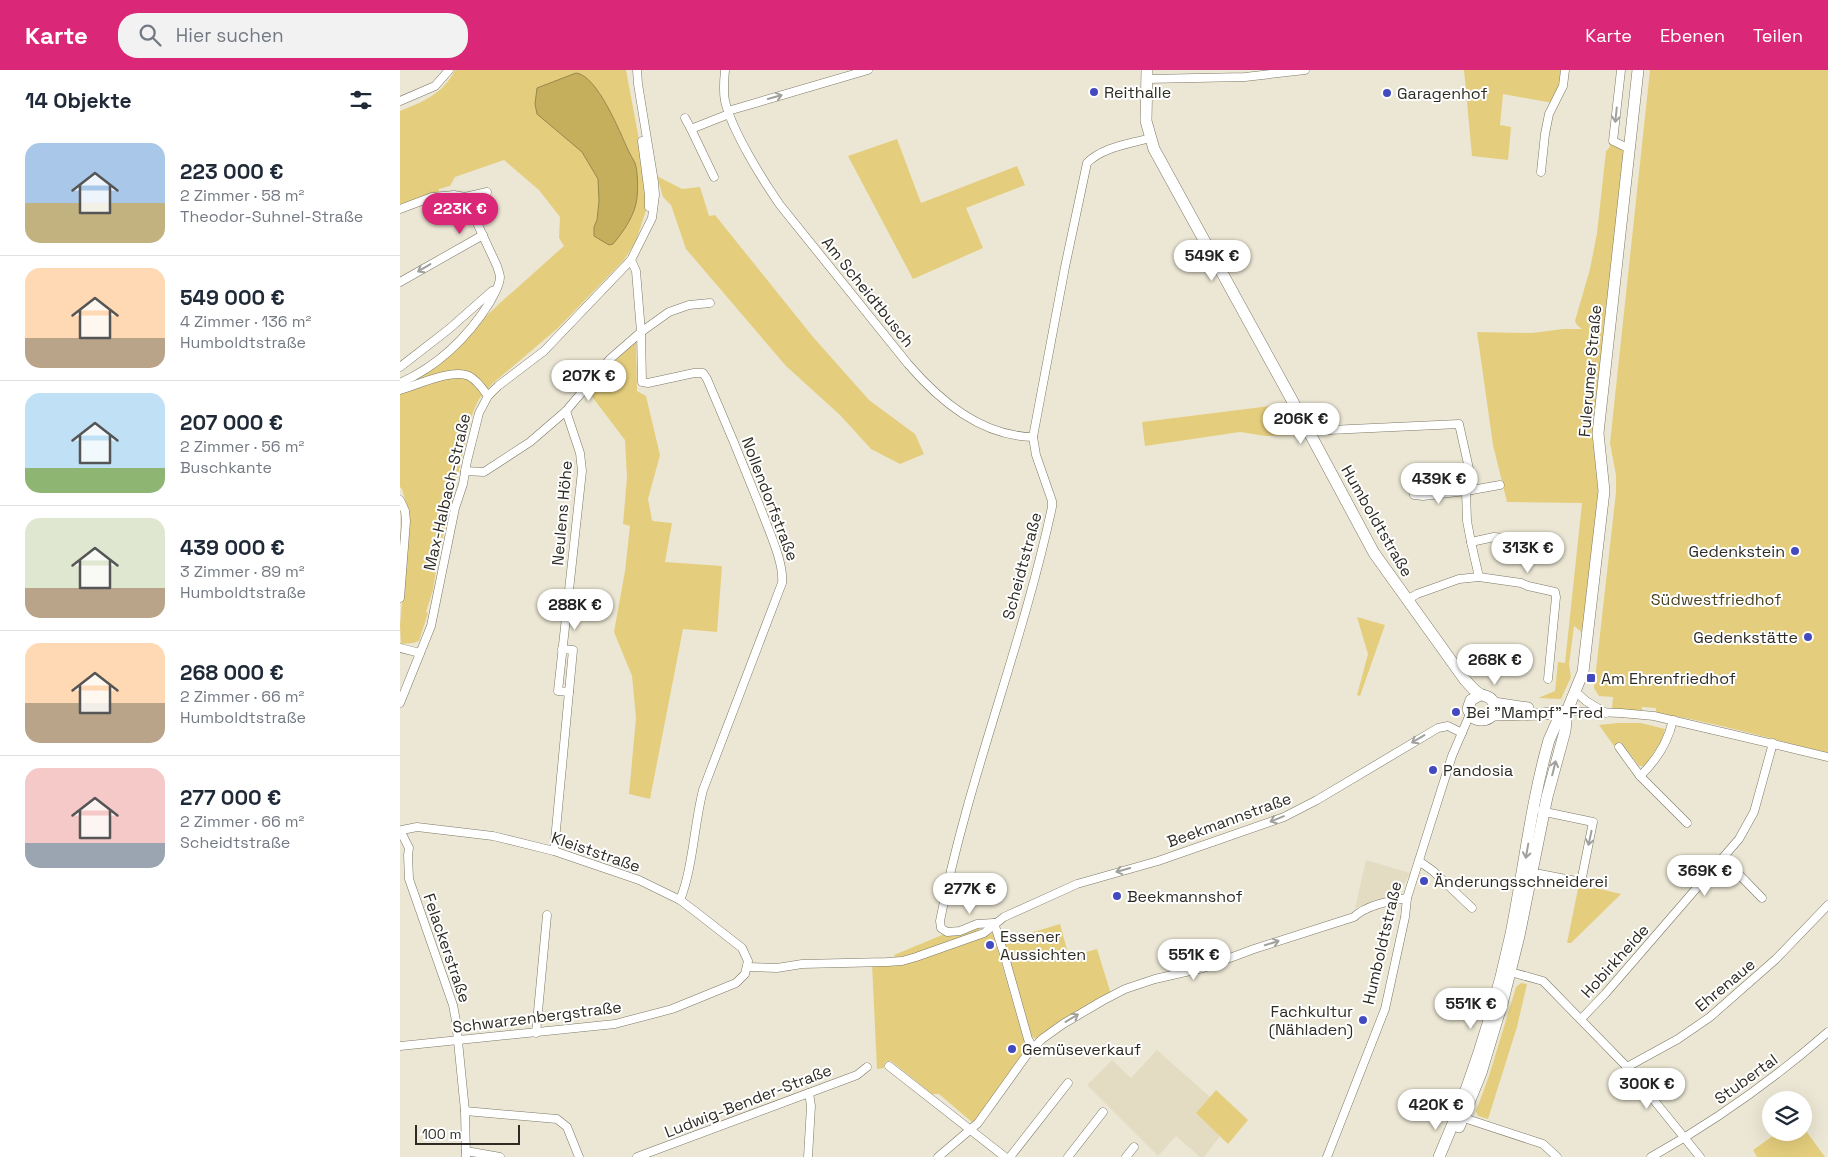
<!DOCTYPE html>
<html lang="de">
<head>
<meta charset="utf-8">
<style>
  :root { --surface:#fff; --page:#f2f2f3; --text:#1f2937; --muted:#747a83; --line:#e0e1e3; --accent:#db2777 }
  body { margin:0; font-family:"Space Grotesk",sans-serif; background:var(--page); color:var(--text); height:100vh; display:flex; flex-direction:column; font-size:19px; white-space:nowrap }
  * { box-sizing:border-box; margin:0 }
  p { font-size:16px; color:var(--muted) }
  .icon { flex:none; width:28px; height:28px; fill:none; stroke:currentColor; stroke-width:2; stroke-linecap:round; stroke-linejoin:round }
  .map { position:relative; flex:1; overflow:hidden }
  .sheet { display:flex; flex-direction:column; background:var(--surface); width:400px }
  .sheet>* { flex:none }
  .buttons { position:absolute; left:1362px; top:1021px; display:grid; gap:10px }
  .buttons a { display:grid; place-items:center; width:50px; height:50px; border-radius:50%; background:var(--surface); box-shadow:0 5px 20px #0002; font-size:25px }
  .scale { position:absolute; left:15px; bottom:12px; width:105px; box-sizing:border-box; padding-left:5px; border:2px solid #2d2b23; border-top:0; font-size:14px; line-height:18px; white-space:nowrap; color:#2d2b23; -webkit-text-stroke:4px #fff; paint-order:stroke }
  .price { position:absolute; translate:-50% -42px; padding:0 11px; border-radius:18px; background:#fff; color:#222; font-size:16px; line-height:32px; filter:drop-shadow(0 1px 2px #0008) }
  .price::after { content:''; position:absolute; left:50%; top:30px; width:15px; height:11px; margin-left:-8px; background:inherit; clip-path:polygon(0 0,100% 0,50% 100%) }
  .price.active { background:var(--accent); color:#fff }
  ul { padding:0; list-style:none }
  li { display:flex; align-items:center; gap:15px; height:125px; padding:0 25px }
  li+li { border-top:1px solid var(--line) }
  li span { display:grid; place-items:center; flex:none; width:140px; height:100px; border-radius:15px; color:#555 }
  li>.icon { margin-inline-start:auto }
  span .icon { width:60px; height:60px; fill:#fffc; stroke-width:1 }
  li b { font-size:21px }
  h2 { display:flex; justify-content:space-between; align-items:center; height:60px; padding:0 25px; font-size:21px }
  header { display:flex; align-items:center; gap:30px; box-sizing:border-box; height:70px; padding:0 25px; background:var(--accent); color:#fff }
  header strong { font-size:24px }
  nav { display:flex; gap:28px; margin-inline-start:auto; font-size:18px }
  .search { width:350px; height:45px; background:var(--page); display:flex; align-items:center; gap:12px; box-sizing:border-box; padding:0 18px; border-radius:20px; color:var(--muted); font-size:19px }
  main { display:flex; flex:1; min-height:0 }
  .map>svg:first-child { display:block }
  .built { fill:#e3dcc2 }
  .green { fill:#e4ce7d }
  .water { fill:#c5af5d; stroke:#97874c }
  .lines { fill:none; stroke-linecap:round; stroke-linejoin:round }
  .street-casing { stroke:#7c7866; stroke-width:9 }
  .secondary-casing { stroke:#7c7866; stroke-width:12 }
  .street { stroke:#fff; stroke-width:8 }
  .secondary { stroke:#fff; stroke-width:11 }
  .oneway { stroke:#a0a09c }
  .poi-dot { fill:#4349be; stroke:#fff; stroke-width:2 }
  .labels { text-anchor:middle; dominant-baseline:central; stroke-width:4; stroke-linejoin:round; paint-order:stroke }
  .poi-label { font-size:16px; fill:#2d2b23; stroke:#fff; text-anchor:start }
  .street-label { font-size:16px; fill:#2d2b23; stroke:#fff }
  .park-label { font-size:16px; fill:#4a411d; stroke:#fff }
</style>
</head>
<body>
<header>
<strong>Karte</strong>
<div class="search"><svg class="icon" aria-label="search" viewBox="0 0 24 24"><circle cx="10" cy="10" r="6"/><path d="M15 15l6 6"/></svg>Hier suchen</div>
<nav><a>Karte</a><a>Ebenen</a><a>Teilen</a></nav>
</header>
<main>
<section class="sheet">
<h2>14 Objekte<svg class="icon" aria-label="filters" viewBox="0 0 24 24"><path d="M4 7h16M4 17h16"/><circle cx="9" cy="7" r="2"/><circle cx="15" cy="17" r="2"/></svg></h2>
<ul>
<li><span style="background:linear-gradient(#a9c7e8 60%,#c2b280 0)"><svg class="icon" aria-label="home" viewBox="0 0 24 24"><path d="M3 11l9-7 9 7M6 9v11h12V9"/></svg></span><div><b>223 000 €</b><p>2 Zimmer · 58 m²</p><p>Theodor-Suhnel-Straße</p></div></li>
<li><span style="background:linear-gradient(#ffd9b3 70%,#b9a48a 0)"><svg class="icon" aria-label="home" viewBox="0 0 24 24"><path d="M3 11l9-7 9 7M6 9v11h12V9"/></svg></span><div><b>549 000 €</b><p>4 Zimmer · 136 m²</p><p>Humboldtstraße</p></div></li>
<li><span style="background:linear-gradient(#bfe0f5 75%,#8fb573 0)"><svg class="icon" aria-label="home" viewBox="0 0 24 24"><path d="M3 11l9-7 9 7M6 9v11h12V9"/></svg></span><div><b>207 000 €</b><p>2 Zimmer · 56 m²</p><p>Buschkante</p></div></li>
<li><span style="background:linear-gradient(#dfe7d0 70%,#b9a48a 0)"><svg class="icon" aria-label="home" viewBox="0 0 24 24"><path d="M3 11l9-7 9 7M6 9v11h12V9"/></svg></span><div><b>439 000 €</b><p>3 Zimmer · 89 m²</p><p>Humboldtstraße</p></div></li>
<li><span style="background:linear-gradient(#ffd9b3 60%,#b9a48a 0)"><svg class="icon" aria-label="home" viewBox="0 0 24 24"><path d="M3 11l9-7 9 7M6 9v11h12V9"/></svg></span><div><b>268 000 €</b><p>2 Zimmer · 66 m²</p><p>Humboldtstraße</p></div></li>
<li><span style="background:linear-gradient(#f6c9c9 75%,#9aa5b1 0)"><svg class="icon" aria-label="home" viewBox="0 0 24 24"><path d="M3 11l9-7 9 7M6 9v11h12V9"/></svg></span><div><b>277 000 €</b><p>2 Zimmer · 66 m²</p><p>Scheidtstraße</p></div></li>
</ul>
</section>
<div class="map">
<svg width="1428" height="1087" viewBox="0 0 1428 1087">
  <rect width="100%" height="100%" fill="#ece7d4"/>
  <g class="built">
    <path d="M966 790 1010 803 1003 816 992 825 955 838Z"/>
    <path d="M757 980 810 1027 796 1043 820 1066 804 1087H800L776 1066 758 1086 687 1015 712 990 731 1008Z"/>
  </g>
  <g class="green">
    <path d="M55 0H226L250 128 236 171 224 190 158 258 92 314 79 329 73 342 38 487 33 520 26 542 28 543 19 571 13 573 1 574 0 555 10 446 2 419 0 417V319L58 279 78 254 100 233 164 176 159 168 160 147 139 120 104 90 55 107 50 116 39 119 38 124 0 136V41C23 32 44 23 55 0Z"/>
    <path d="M1064 0H1164L1161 16 1153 33 1103 24 1100 55 1111 57 1108 90 1072 86Z"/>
    <path d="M1250 0H1428V683C1371 669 1314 652 1256 643V638L1242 637V642L1212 639 1213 627 1199 626 1194 618 1216 422V405L1210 373Z"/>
    <path d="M497 69 521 133 617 96 625 115 566 138 583 178 513 209 448 86Z"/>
    <path d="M1212 71 1227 79 1200 405 1184 564 1174 556 1169 594 1171 607 1161 629 1138 628 1155 621 1158 592 1165 593 1182 433 1107 432 1093 375 1077 262 1132 263 1163 259H1182L1177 255 1175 251 1190 199 1197 163 1206 81 1209 78Z"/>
    <path d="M257 106 282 119 300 117 309 146 315 145 413 267 469 330 515 364 524 384 500 394 471 379 440 345 386 296 286 179 271 135 263 127Z"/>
    <path d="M236 271 237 321 246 326 260 385 248 429 252 450 253 451 272 453 265 492 322 496 317 562 283 559 250 729 229 724 236 648 232 606 214 562 225 501 230 456 223 454 227 407 225 370 190 324 215 291Z"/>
    <path d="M885 334 896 354H899L905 365 866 366 840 362 745 376 742 352Z"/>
    <path d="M957 547 985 555 960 626 957 625 968 584Z"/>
    <path d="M1218 653H1241L1265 659 1262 670 1245 696H1239L1221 672 1214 676 1199 655Z"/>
    <path d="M1179 814 1221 824 1171 873H1167Z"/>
    <path d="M660 854 669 887 697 879 711 924 655 954 652 958 636 969 631 966 604 871Z"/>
    <path d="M580 857 579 862 496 891 494 885 547 863Z"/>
    <path d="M584 863 593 864 626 977 624 983 573 1053 539 1024H532L491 991 485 992 484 998 477 999 472 894 489 893Z"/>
    <path d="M1121 913 1127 914 1117 957 1088 1049 1078 1046 1076 1041 1089 1006 1116 917Z"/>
    <path d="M816 1020 848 1050 828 1074 796 1043Z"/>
    <path d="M1404 1058 1425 1087H1357L1353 1080 1377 1063 1404 1062Z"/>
  </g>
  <path class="water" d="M176 3C197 5 220 62 228 80 230 84 233 89 235 93 238 102 238 118 237 128 235 145 224 161 213 174L209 175 194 166V157L197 150 199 131 198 109 182 82 137 44 135 34 137 18Z"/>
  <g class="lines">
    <g class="street-casing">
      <g id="street">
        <path d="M325 0C324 10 323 21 325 31 332 61 362 109 380 135L508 294C540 331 581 366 633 367"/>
        <path d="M1221 0 1213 71 1230 79"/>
        <path d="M747 9 845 7 905 0"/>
        <path d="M0 31 35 16 49 0"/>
        <path d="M328 41 468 0"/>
        <path d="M285 48 291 59"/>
        <path d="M242 71 249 125V137"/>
        <path d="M1141 102 1145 64 1149 44 1163 16 1165 0"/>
        <path d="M314 107 291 59 329 44"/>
        <path d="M0 139 32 127 54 125 65 127 87 122"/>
        <path d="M231 190 236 201 241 262 242 312 248 313 294 303H303L307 309C327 355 346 401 364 447 371 466 384 494 382 513L303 720C294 755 293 798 280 830"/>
        <path d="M0 212 83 165"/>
        <path d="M0 297 49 259 92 221 95 220"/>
        <path d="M0 313C38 296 68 267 90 232 94 224 100 216 100 207 100 204 98 200 97 196L65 127"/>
        <path d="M0 320C17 315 53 298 69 306 77 310 83 319 88 326"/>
        <path d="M908 361 1059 354 1072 412 1071 420"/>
        <path d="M65 401 84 402 130 372 166 341 210 289 241 262 269 242 289 235 310 233"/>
        <path d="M1066 421 1067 451 1071 472"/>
        <path d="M1014 425 1023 426 1066 421 1100 415"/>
        <path d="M0 430 5 441 6 451 0 528"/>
        <path d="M1079 507 1071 472 1094 467 1130 470"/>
        <path d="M1007 530 1017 524 1059 509 1079 507 1121 513 1128 516 1155 522 1156 527 1148 609"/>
        <path d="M0 578 20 583"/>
        <path d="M162 579 173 580 169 622"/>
        <path d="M1176 622 1186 631 1206 643"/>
        <path d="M0 633 31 556 55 438 63 414 67 391 79 343 88 326 98 316 144 281 231 190 252 148 255 125 254 112 238 14 237 0"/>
        <path d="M1167 641 1221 643 1254 646 1428 687"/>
        <path d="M1219 677 1240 706 1287 753"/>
        <path d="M1240 706C1257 690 1268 672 1273 650"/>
        <path d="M3 766 9 778 8 785 9 809 53 935 56 951 65 1041 66 1087"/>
        <path d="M154 781 169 622 158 621 182 401 180 383 166 341"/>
        <path d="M1323 788 1362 828"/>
        <path d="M1019 791 1033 801 1072 838"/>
        <path d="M1127 805 1140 804 1181 812 1193 752 1145 742 1142 740"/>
        <path d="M594 853 577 854 560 861 547 862 541 858 540 851C567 711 622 577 652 437V431L636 385 633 367 665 197 687 93C702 77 730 74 750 68"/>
        <path d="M594 853 604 884 628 969 633 978"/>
        <path d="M348 897 377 898 402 894 487 892 502 891 516 887 584 863 604 847 677 814 758 791 884 747 917 730 1038 658 1048 656 1062 663"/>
        <path d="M1107 901 1143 911 1227 997 1300 1087"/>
        <path d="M1181 949 1205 924 1339 769 1354 742 1373 673"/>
        <path d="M136 963 147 845"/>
        <path d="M0 976 215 954 272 939 336 913 345 904 348 891 342 878 296 842 280 830 239 810 154 781 93 766 17 757 2 760"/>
        <path d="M489 996 605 1087"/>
        <path d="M1227 997 1278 969 1310 947 1376 889 1428 835"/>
        <path d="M65 1041 157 1049 167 1057 179 1087"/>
        <path d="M1061 1047 1143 1074 1157 1087"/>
        <path d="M66 1081 100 1087"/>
        <path d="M237 1087 457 1005 467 997"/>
        <path d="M408 1087 411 1036 409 1023"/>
        <path d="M538 1087 578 1053 626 986 642 969 663 954 702 931 725 919 755 909 803 898 854 879 954 847C966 835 990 831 1007 828"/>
        <path d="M610 1087 668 1013"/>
        <path d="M668 1087 703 1042"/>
        <path d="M726 1087 734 1077"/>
        <path d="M927 1087 985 939 1005 847 1007 828 1052 686 1070 644"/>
        <path d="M1251 1087C1314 1052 1373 1010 1428 962"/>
      </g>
    </g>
    <g class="secondary-casing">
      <g id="secondary">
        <path d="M747 0 746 51 754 79 893 332 974 483 1065 610C1069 614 1074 621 1080 624 1085 627 1090 625 1093 632 1100 646 1084 655 1072 647L1068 639 1071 630 1080 625"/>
        <path d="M1094 633 1128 638"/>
        <path d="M1093 645 1143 644 1167 641"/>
        <path d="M1059 1057 1081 1003 1103 930 1119 866 1147 727 1165 661 1167 641"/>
        <path d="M1039 1087C1070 1016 1095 939 1111 864 1124 799 1131 733 1149 670L1157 652 1167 641 1183 602 1204 421 1198 363 1238 0"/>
      </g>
    </g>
    <use href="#street" class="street"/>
    <use href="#secondary" class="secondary"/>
  </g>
  <defs><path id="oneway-shaft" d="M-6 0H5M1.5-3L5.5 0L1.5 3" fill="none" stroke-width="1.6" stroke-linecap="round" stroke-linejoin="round" transform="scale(1.25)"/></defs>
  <g class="oneway">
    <use href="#oneway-shaft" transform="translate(375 27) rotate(-16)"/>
    <use href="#oneway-shaft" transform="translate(1216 45) rotate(96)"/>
    <use href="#oneway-shaft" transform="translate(24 198) rotate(149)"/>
    <use href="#oneway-shaft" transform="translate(1018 669) rotate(149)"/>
    <use href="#oneway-shaft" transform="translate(1154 698) rotate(-76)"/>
    <use href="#oneway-shaft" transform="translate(877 749) rotate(158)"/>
    <use href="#oneway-shaft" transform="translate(1190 768) rotate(102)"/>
    <use href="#oneway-shaft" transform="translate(1127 781) rotate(100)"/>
    <use href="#oneway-shaft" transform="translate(723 800) rotate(164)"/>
    <use href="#oneway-shaft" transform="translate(872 873) rotate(-17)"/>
    <use href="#oneway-shaft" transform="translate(672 948) rotate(-31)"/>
  </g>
  <g class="poi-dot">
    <circle cx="694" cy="22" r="5"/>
    <circle cx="987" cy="23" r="5"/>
    <circle cx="1395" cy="481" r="5"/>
    <circle cx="1408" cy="567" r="5"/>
    <rect x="1186" y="603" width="10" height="10" rx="2.5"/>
    <circle cx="1056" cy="642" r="5"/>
    <circle cx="1033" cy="700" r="5"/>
    <circle cx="1024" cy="811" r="5"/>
    <circle cx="717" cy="826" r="5"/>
    <circle cx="590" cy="875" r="5"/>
    <circle cx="963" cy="950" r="5"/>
    <circle cx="612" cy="979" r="5"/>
  </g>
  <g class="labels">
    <g class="poi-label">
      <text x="704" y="22">Reithalle</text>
      <text x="997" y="23">Garagenhof</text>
      <text x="1385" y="481" text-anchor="end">Gedenkstein</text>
      <text x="1398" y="567" text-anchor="end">Gedenkstätte</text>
      <text x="1201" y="608">Am Ehrenfriedhof</text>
      <text x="1066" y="642">Bei "Mampf"-Fred</text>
      <text x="1043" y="700">Pandosia</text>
      <text x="1034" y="811">Änderungsschneiderei</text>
      <text x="727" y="826">Beekmannshof</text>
      <text x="600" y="866">Essener<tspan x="600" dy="18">Aussichten</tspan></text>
      <text x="953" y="941" text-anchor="end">Fachkultur<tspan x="953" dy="18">(Nähladen)</tspan></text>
      <text x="622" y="979">Gemüseverkauf</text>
    </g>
    <g class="street-label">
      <text transform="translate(468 222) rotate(51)">Am Scheidtbusch</text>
      <text transform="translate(1190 301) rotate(-85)">Fulerumer Straße</text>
      <text transform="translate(47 422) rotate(-77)">Max-Halbach-Straße</text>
      <text transform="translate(370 429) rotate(69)">Nollendorfstraße</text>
      <text transform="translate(162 443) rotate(-85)">Neulens Höhe</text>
      <text transform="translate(977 451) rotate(60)">Humboldtstraße</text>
      <text transform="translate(622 496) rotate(-75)">Scheidtstraße</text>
      <text transform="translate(829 750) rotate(-20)">Beekmannstraße</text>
      <text transform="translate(196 782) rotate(19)">Kleiststraße</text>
      <text transform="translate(982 873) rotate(-77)">Humboldtstraße</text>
      <text transform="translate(47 878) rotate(71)">Felackerstraße</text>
      <text transform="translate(1215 891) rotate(-48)">Hobirkheide</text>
      <text transform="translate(1325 915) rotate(-40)">Ehrenaue</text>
      <text transform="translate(137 947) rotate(-7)">Schwarzenbergstraße</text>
      <text transform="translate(1346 1009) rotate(-36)">Stubertal</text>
      <text transform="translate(348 1031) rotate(-21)">Ludwig-Bender-Straße</text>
    </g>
    <g class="park-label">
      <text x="1316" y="529">Südwestfriedhof</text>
    </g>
  </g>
</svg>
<div class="buttons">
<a><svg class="icon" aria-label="layers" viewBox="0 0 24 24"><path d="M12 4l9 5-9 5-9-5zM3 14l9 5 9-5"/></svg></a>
</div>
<div class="scale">100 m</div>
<b class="price active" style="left:60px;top:165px">223K €</b>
<b class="price" style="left:812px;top:212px">549K €</b>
<b class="price" style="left:189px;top:332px">207K €</b>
<b class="price" style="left:901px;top:375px">206K €</b>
<b class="price" style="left:1039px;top:435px">439K €</b>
<b class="price" style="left:1128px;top:504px">313K €</b>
<b class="price" style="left:175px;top:561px">288K €</b>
<b class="price" style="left:1095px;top:616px">268K €</b>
<b class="price" style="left:1305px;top:827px">369K €</b>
<b class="price" style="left:570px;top:845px">277K €</b>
<b class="price" style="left:794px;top:911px">551K €</b>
<b class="price" style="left:1071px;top:960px">551K €</b>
<b class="price" style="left:1247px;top:1040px">300K €</b>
<b class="price" style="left:1036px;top:1061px">420K €</b>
</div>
</main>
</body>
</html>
